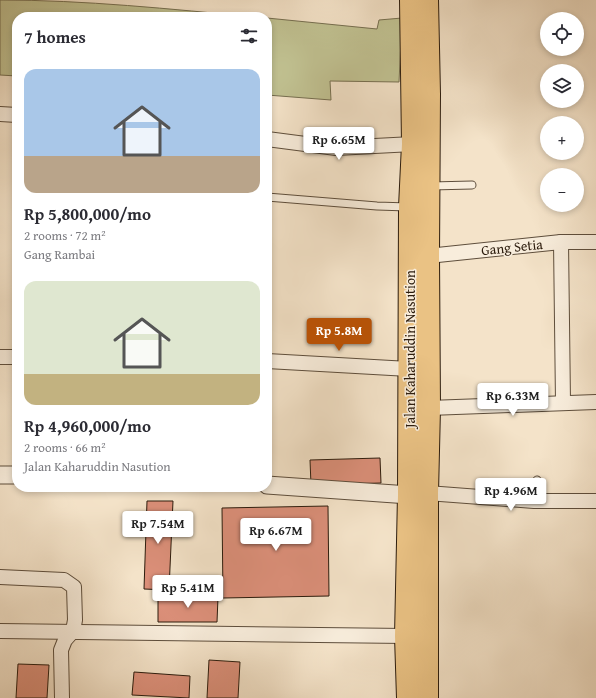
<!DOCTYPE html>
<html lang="en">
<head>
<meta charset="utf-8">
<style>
  :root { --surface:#fff; --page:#f7f7f7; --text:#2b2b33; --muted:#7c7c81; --accent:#b45309 }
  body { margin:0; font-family:"Gentium Book Plus",serif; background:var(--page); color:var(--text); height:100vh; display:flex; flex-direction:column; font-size:15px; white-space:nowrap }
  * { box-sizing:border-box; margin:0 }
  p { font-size:13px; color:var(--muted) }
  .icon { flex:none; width:22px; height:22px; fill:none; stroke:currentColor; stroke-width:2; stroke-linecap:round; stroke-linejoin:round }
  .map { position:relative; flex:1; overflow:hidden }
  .sheet { position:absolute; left:12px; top:12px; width:260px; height:480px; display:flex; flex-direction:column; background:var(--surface); border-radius:16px; box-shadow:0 2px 6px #0003 }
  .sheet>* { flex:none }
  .buttons { position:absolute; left:540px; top:12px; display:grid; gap:8px }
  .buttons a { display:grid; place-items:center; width:44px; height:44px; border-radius:50%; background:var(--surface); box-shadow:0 2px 6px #0003; font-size:20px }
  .price { position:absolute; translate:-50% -34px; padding:0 9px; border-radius:4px; background:#fff; color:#222; font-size:13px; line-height:26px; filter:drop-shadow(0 1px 2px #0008) }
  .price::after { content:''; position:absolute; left:50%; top:24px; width:12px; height:9px; margin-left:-6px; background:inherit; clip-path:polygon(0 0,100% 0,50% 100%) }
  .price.on { background:var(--accent); color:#fff }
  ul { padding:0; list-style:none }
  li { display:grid; align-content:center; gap:8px; height:212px; padding:0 12px }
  li span { display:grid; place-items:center; height:124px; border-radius:12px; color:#555 }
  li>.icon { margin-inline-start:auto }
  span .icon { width:72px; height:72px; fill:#fffc; stroke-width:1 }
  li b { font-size:17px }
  h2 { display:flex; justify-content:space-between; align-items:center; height:48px; padding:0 12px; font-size:17px }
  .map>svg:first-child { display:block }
  .green { fill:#c1c292; stroke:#766f50 }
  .building { fill:#db8f79; stroke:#2c1c0d }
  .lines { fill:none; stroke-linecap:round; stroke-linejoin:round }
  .service-casing { stroke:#5e4e3c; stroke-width:9 }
  .minor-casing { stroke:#5e4e3c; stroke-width:16 }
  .tertiary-casing { stroke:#5e4e3c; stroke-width:19 }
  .trunk-casing { stroke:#2c1c0d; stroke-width:24 }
  .service { stroke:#f8eddc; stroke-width:7 }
  .minor { stroke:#f8eddc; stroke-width:14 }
  .tertiary { stroke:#f8eddc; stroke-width:17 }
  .trunk { stroke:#eac284; stroke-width:22 }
  .labels { text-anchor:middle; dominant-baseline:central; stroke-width:3; stroke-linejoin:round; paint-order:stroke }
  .street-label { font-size:14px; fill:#2c1c0d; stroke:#f8eddc }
</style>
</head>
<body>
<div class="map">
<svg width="596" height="698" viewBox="0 0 596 698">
  <rect width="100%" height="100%" fill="#f4e3c9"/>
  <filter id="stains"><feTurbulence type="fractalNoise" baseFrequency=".005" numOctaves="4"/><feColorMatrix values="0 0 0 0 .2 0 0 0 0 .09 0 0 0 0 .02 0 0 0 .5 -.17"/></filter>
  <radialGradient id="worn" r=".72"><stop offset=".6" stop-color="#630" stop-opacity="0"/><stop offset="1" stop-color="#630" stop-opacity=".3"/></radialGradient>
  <g class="green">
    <path d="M0 0C85 0 170 9 255 17H17V76L0 75Z"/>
    <path d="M267 18 377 29 379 20 402 18 399 82 330 81 331 100 267 95Z"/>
  </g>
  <g class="building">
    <path d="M380 458 381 483 311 485 310 460Z"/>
    <path d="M147 501H173L169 590 144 589Z"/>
    <path d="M328 506 329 596 223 598 222 508Z"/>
    <path d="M158 596 218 597 217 622H158Z"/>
    <path d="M209 660 240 662 238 698H207Z"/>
    <path d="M18 664 49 665 47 698H16Z"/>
    <path d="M134 672 190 676 189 698 132 695Z"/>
  </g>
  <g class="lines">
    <g class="service-casing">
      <g id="service">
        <path d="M431 186 472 185"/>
        <path d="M267 197 377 206 408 207"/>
        <path d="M534 501 537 480"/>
      </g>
    </g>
    <g class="minor-casing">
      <g id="minor">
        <path d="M0 114 17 115"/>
        <path d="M267 139 336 148 413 144"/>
        <path d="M561 242 563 402"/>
        <path d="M428 256 561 242H596"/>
        <path d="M0 357H17"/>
        <path d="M267 361 409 369"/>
        <path d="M429 408 596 402"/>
        <path d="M427 493 534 501H596"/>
        <path d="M0 577 64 580 74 587 75 620 73 631 65 640 61 650 62 698"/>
        <path d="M0 631 406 636"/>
      </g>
    </g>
    <g class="tertiary-casing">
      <g id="tertiary">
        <path d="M0 475H17"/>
        <path d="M267 485 409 495"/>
      </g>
    </g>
    <g class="trunk-casing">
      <g id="trunk">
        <path d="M408 698 406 636 409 495 410 207 413 144 411 0"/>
        <path d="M427 698V493L429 408 428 256 429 94 427 0"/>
      </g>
    </g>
    <use href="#service" class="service"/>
    <use href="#minor" class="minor"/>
    <use href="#tertiary" class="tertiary"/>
    <use href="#trunk" class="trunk"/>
  </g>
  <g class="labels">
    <g class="street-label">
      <text transform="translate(512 247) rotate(-6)">Gang Setia</text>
      <text transform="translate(410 349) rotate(-90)">Jalan Kaharuddin Nasution</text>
    </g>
  </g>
  <rect width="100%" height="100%" filter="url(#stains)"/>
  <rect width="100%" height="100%" fill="url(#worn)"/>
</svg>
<div class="buttons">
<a><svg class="icon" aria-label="locate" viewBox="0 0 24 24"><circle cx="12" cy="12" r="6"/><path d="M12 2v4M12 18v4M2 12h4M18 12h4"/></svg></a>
<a><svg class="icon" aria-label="layers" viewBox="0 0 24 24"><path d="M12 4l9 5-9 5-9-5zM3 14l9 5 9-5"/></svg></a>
<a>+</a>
<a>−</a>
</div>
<b class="price" style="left:339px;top:161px">Rp 6.65M</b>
<b class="price on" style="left:339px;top:352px">Rp 5.8M</b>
<b class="price" style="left:513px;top:417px">Rp 6.33M</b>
<b class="price" style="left:511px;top:512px">Rp 4.96M</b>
<b class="price" style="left:158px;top:545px">Rp 7.54M</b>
<b class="price" style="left:276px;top:552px">Rp 6.67M</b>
<b class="price" style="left:188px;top:609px">Rp 5.41M</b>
<section class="sheet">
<h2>7 homes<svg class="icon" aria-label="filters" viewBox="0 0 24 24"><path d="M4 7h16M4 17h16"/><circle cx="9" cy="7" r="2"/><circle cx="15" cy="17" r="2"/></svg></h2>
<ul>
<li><span style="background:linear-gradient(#a9c7e8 70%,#b9a48a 0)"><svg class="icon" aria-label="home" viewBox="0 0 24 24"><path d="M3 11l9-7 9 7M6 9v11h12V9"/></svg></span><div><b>Rp 5,800,000/mo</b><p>2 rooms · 72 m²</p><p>Gang Rambai</p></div></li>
<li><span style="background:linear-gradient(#dfe7d0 75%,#c2b280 0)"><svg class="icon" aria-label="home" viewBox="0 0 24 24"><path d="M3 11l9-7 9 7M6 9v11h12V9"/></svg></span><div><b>Rp 4,960,000/mo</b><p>2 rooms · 66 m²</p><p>Jalan Kaharuddin Nasution</p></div></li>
</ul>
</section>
</div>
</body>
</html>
